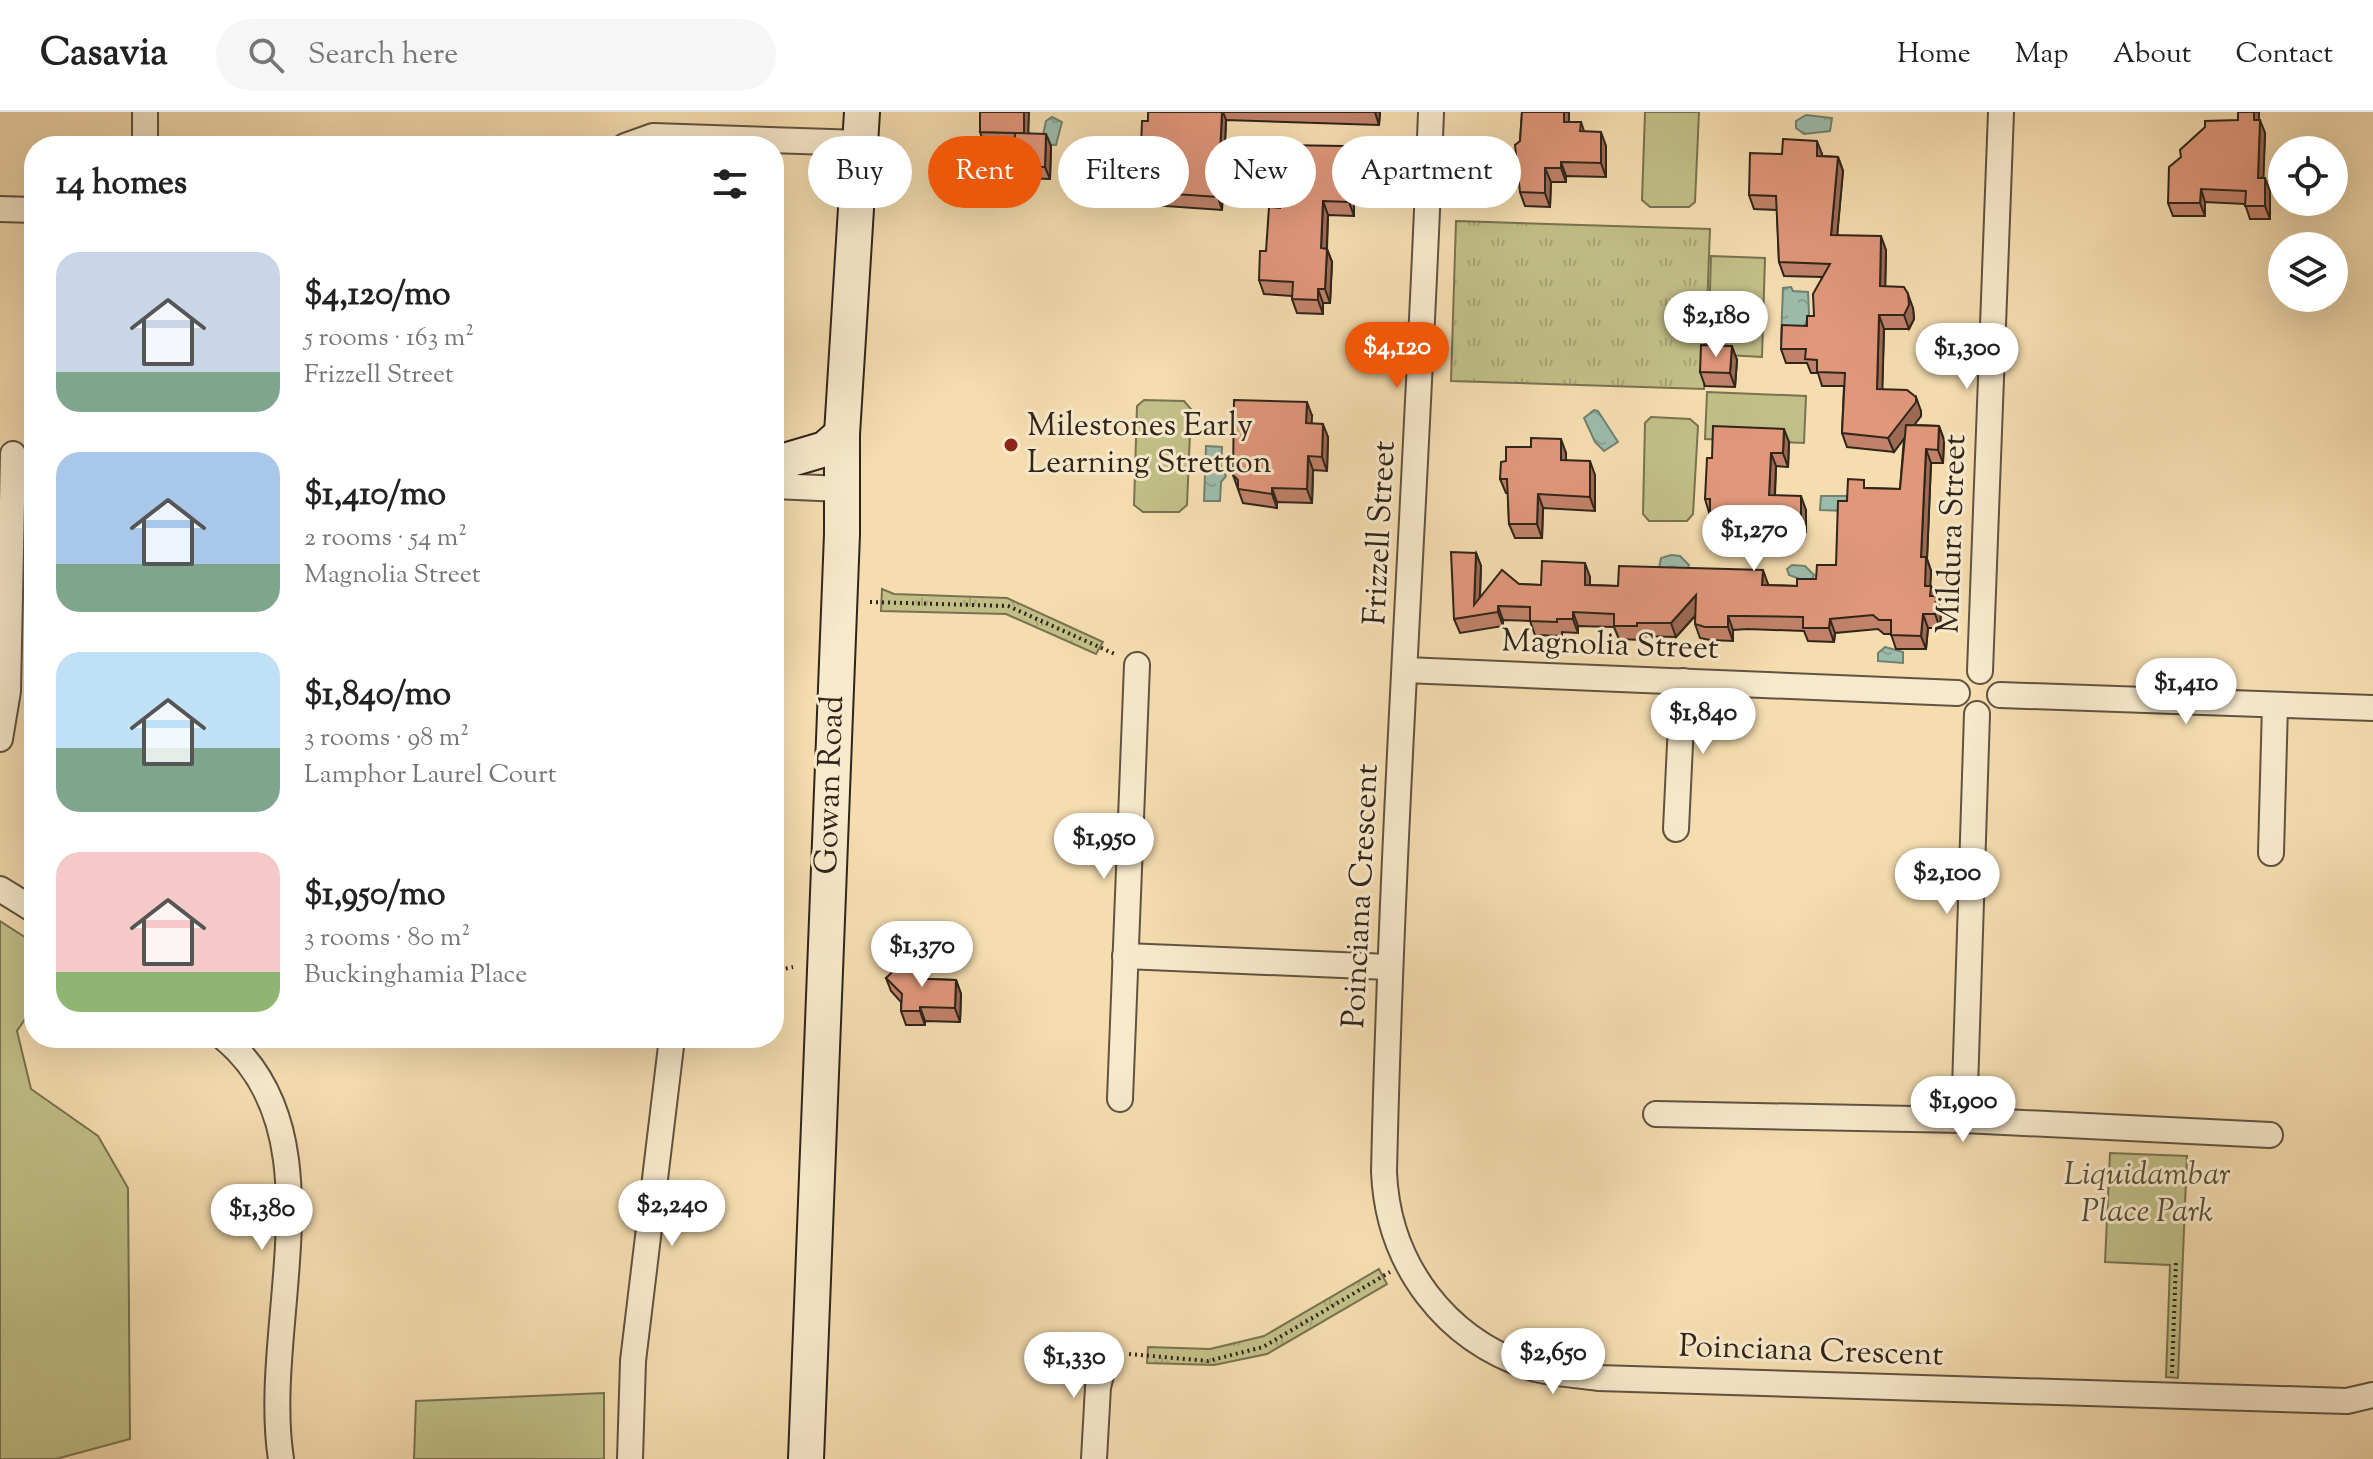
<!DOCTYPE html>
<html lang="en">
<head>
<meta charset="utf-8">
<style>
  :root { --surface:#fff; --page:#f6f6f6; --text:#222; --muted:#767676; --line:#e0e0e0; --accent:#ea580c }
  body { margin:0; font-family:"Sorts Mill Goudy",serif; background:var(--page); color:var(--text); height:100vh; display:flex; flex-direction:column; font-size:30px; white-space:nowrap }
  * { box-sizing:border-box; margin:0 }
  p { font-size:26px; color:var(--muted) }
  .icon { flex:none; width:44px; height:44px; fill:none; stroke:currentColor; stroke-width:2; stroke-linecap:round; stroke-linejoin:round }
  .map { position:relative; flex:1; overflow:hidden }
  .details { position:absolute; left:24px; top:24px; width:760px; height:912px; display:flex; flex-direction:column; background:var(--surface); border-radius:32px; box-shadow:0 8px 32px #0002 }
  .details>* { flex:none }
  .guide { position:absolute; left:808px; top:24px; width:760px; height:72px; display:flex; gap:16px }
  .tools { position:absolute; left:2268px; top:24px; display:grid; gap:16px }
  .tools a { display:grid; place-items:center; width:80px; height:80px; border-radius:50%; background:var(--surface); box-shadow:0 8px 32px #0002; font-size:40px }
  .price { position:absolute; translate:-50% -68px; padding:0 18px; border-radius:28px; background:#fff; color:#222; font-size:26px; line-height:52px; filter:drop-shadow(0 2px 4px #0008) }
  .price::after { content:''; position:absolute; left:50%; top:48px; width:24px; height:18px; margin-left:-12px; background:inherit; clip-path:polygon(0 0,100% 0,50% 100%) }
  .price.selected { background:var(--accent); color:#fff }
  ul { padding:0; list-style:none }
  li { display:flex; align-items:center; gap:24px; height:200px; padding:0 32px }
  li span { display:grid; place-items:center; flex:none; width:224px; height:160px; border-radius:24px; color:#555 }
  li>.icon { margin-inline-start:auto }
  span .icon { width:96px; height:96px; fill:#fffc; stroke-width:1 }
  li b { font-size:34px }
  h2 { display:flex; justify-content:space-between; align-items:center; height:96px; padding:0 32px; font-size:34px }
  .pill { padding:0 28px; border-radius:36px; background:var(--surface); box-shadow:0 8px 32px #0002; font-size:28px; line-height:72px }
  .pill.selected { background:var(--accent); color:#fff }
  header { display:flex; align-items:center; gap:48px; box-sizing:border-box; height:112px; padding:0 40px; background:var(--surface); border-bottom:2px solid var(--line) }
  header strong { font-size:38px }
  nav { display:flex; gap:44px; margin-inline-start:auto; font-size:28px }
  .search { width:560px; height:72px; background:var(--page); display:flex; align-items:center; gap:20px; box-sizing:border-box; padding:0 28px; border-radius:44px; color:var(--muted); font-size:30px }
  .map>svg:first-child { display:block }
  .grass { fill:url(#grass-tufts); stroke:#787250; stroke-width:2 }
  .park { fill:#c1bf87; stroke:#787250; stroke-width:2 }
  .water { fill:url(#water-ripples); stroke:#708071; stroke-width:2 }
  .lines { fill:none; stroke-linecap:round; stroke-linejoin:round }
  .minor-casing { stroke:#605340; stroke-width:28 }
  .secondary-casing { stroke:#2f251a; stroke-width:38 }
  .path { stroke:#2f251a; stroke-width:4; stroke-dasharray:2 4; stroke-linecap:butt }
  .minor { stroke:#f8e9cc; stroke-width:24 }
  .secondary { stroke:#f8e9cc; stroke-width:34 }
  .wall { fill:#c18269; stroke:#2f251a; stroke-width:2 }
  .shaded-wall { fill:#9d6a55; stroke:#2f251a; stroke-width:2 }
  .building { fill:#e0977a; stroke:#2f251a; stroke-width:2 }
  .poi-dot { fill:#8f2418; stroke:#f8e9cc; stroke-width:3 }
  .labels { text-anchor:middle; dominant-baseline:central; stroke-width:6; stroke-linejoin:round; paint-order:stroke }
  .poi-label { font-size:32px; fill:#2f251a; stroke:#f8e9cc; text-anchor:start }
  .street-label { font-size:32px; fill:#2f251a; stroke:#f8e9cc }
  .park-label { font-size:32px; font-style:italic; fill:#544c35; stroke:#f8e9cc }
</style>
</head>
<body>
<header>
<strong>Casavia</strong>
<div class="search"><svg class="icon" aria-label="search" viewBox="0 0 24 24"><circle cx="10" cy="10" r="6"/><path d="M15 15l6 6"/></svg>Search here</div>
<nav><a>Home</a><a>Map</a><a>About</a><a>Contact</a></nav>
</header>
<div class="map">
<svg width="2373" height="1347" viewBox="0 0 2373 1347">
  <defs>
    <pattern id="grass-tufts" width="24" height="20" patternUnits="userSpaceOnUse" patternTransform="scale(2)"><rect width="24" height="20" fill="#c1bf87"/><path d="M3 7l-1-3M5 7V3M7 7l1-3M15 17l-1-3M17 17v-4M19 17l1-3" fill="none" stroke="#a6a474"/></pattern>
    <pattern id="water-ripples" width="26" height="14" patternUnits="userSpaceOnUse" patternTransform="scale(2)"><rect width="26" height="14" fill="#9cbcab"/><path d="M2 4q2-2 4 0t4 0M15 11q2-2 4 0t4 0" fill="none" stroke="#87a193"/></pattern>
  </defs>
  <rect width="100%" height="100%" fill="#f5ddb0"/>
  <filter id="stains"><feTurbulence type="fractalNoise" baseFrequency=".0025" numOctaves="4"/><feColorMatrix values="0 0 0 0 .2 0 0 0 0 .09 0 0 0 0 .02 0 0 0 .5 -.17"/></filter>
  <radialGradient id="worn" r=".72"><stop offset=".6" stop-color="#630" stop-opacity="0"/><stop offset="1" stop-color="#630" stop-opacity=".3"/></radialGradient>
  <g class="grass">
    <path d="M1456 109 1710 117 1704 277 1451 269Z"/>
    <path d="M882 477 894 482 1007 486 1103 530 1096 542 1006 502 881 499Z"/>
    <path d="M1379 1157 1387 1172 1267 1242 1214 1253 1147 1251 1148 1235 1210 1237 1264 1224Z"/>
  </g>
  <g class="park">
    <path d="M1645 0H1699L1695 90 1689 95H1650L1642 88Z"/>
    <path d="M1711 144 1765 146 1762 245 1708 242Z"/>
    <path d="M1707 280 1806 284 1804 331 1705 327Z"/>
    <path d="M1144 288 1184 289 1191 297 1187 393 1179 400H1143L1134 393 1137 294Z"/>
    <path d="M1651 305 1690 307 1698 314 1693 402 1687 409H1649L1643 402 1645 311Z"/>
    <path d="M0 809 34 831V894L17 919 31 977 98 1024 128 1076 130 1327 56 1347H0Z"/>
    <path d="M2110 1041 2187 1044 2178 1266 2166 1265 2170 1153 2105 1150Z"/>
    <path d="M604 1281V1347H414L416 1289Z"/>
  </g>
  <g class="water">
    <path d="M1806 3 1832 6 1830 19 1804 22 1796 16V9Z"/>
    <path d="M1052 5 1062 10 1056 33 1041 32 1046 9Z"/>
    <path d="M1791 175 1793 179 1808 180 1809 202 1802 221 1781 228 1783 176Z"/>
    <path d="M1594 298 1598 299 1618 330 1604 339 1595 330 1584 306Z"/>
    <path d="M1206 334 1222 335 1221 354 1226 364 1221 370 1220 389H1204Z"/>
    <path d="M1821 384H1848L1846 399 1820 398Z"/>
    <path d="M1671 443 1680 444 1689 453 1687 459 1659 456 1661 446Z"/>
    <path d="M1792 453 1805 454 1814 463 1811 471 1789 463 1787 457Z"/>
    <path d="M1885 535 1903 540V551L1878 549V541Z"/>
  </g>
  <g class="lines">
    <g class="minor-casing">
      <g id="minor">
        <path d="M1431 0C1418 354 1392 706 1384 1060 1388 1153 1446 1230 1536 1257 1556 1262 1578 1263 1598 1266L2347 1289 2373 1283"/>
        <path d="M145 34V0"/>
        <path d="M625 34 653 24 861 31"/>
        <path d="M0 97 34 98"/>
        <path d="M774 374 842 377"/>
        <path d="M1405 558 1957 581"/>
        <path d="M1980 559 2001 0"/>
        <path d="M2000 583 2373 596"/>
        <path d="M0 627 8 579 13 342"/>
        <path d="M1676 717 1683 569"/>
        <path d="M2271 741 2275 593"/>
        <path d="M0 777 34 798"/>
        <path d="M1125 844 1389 855"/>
        <path d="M224 926C341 1023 260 1214 281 1347"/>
        <path d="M1120 987 1137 553"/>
        <path d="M1656 1002 1964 1008 2270 1023"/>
        <path d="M1964 1008 1977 602"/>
        <path d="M630 1347 633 1249 672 926"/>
        <path d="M1094 1347 1098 1275 1107 1239"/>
      </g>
    </g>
    <g class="secondary-casing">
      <g id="secondary">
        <path d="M774 352 825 337 842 322"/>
        <path d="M806 1347 842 422V322L862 0"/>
      </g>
    </g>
    <g class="path">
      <path d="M870 490 1008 494 1117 543"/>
      <path d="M774 859 793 855"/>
      <path d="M1129 1242 1208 1249 1263 1235 1390 1160"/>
      <path d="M2172 1261 2176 1149"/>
    </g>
    <use href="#minor" class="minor"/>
    <use href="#secondary" class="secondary"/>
  </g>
  <g class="wall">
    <path d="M1148 0H1380L1379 13 1226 8 1222 98 1137 92V95L1108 94 1103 81 1141 34 1148 9Z"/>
    <path d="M1522 0H1569V10H1581L1584 19 1606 34V65L1566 64V70H1551L1550 95 1525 94 1520 80V29Z"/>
    <path d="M2259 8 2265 21 2263 66 2270 79V107H2250L2245 92 2205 90V104H2173L2168 91Z"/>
    <path d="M980 20 1029 21 1051 34 1050 67 1018 66 1013 54 1014 33 984 32Z"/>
    <path d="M1822 42V44L1838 45 1843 59 1837 123 1886 138 1885 174 1913 196 1914 207 1909 217H1884L1882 277 1921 299V304L1914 313 1939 314 1944 328 1943 351H1931L1927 447 1931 459 1930 474 1941 498 1940 516H1928L1926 537H1896L1891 522H1884L1878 517 1835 521 1834 530 1808 529 1804 519 1748 517 1733 518V529L1710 528 1700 526 1695 512 1696 503 1676 525 1642 524V528L1619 527 1614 515 1578 514V521L1562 520V524L1535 523 1530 509 1503 508V514L1460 521 1454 507 1476 441 1481 454 1480 485 1519 472 1541 473 1590 465V473L1618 474 1768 472V473L1797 474 1816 467 1836 453 1847 389 1867 376 1900 377 1904 326 1894 340 1847 335 1842 321 1844 274H1822L1818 261H1811L1807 251H1786L1781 237 1807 214 1814 204 1822 165 1784 164 1779 150 1777 98 1754 97 1749 83Z"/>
    <path d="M1357 48 1362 62 1361 73 1354 80V104L1328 103 1327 137 1332 150 1330 191H1323V202L1297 201 1292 187V184L1264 182 1259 168 1266 139 1280 96Z"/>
    <path d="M1737 248 1735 275 1705 274 1700 260Z"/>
    <path d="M1312 304 1311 311 1328 325 1327 359 1313 358 1312 391 1277 390V396L1243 391 1233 363Z"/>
    <path d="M1789 330 1788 355 1776 354 1775 384 1806 398V420L1714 417 1705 387 1712 346Z"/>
    <path d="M1566 341V348L1595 363V399L1543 396 1542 426H1515L1509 412 1508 381H1506L1500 367 1506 349Z"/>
    <path d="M910 855 928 867 956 868 961 882 960 910 925 909V913H906L901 899V890L891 879 886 866Z"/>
  </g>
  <g class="shaded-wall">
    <path d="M1024 0H1029L1028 33 1024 21Z"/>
    <path d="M1222 0H1223L1226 8 1222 98 1218 85Z"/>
    <path d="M1375 0H1380L1379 13Z"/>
    <path d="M1564 0H1569V23L1564 10Z"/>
    <path d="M2254 0H2259V21L2254 8Z"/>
    <path d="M2260 8 2265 21 2263 79 2258 66Z"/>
    <path d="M1601 20 1606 34V65L1601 51Z"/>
    <path d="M1046 22 1051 34 1050 67 1045 55Z"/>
    <path d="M1817 29 1822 42V58L1817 44Z"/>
    <path d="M1838 45 1843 59 1836 137 1831 123Z"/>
    <path d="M1357 48 1362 62 1361 73 1354 80V104L1349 90V66Z"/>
    <path d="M1561 50 1566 64V70L1561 56Z"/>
    <path d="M1545 56 1551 70 1550 95 1545 81Z"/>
    <path d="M2265 66 2270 79V107L2265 94Z"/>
    <path d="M2201 77 2205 90V104L2200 91Z"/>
    <path d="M1323 89 1328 103 1326 150 1321 136Z"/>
    <path d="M1881 124 1886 138 1885 188 1880 174Z"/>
    <path d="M1327 137 1332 150 1330 191 1325 177Z"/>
    <path d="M1318 177 1323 191V202L1318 188Z"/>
    <path d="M1908 182 1913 196 1914 207 1909 217 1904 203Z"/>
    <path d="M1879 203 1884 217 1882 291 1877 277Z"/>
    <path d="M1732 234 1737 248 1735 275 1730 261Z"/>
    <path d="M1916 285 1921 299V304L1894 340 1888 326Z"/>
    <path d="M1307 290 1312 304 1311 325 1306 311Z"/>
    <path d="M1323 312 1328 325 1327 359 1322 345Z"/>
    <path d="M1939 314 1944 328 1943 351 1938 338Z"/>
    <path d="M1784 317 1789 330 1788 355 1783 341Z"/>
    <path d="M1561 327 1566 341V362L1561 348Z"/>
    <path d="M1926 337 1931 351 1927 447 1931 459 1930 479 1931 474 1941 498 1940 516 1925 474 1921 445Z"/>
    <path d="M1771 341 1776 354 1774 397 1769 383Z"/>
    <path d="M1308 344 1313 358 1312 391 1307 377Z"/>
    <path d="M1590 349 1595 363V399L1590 385Z"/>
    <path d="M1272 376 1277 390V396L1272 382Z"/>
    <path d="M1538 382 1543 396 1542 426 1537 412Z"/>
    <path d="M1801 384 1806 398V420L1801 406Z"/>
    <path d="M1476 441 1481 454 1479 503 1474 493Z"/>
    <path d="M1585 451 1590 465V487L1585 473Z"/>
    <path d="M1763 458 1768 472V487L1762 473Z"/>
    <path d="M1696 483 1701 497 1676 525 1671 511Z"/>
    <path d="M1498 494 1503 508V514L1498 500Z"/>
    <path d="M1573 500 1578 514V521L1573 507Z"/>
    <path d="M1923 502 1928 516 1926 537 1921 524Z"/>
    <path d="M1728 504 1733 518V529L1728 515Z"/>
    <path d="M1830 507 1835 521 1834 530 1829 516Z"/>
    <path d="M956 868 961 882 960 910 955 896Z"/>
    <path d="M920 895 925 909V913L920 899Z"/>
  </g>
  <g class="building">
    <path d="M980 0H1024V21H1015L1046 22 1045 55 1013 54 1015 21 980 20Z"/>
    <path d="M1148 0H1222L1218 85 1132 79V82L1103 81 1105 33 1141 34 1142 9H1148Z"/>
    <path d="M1522 0H1564V10H1581L1580 19 1601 20V51L1561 50V56H1545V81L1520 80 1515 33 1520 29Z"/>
    <path d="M2238 0H2254V8H2260L2258 66H2265V94H2245L2246 79 2201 77 2200 91H2168L2169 55 2181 45 2180 38 2205 15V9L2238 8Z"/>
    <path d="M1783 27 1817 29V44L1838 45 1831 123 1881 124 1880 174 1904 175 1908 182 1909 193 1904 203H1879L1877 277 1907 278 1916 285V290L1888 326 1842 321 1845 261 1817 260V248L1805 247 1806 237H1781L1782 213 1807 214V204H1814L1813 182 1830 152 1779 150 1776 84 1749 83 1750 41 1782 42Z"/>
    <path d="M1282 33 1344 34 1357 48 1356 60 1349 66V90L1323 89 1321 136 1327 137 1325 177H1318V188L1292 187 1293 170 1259 168 1260 139H1266L1269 95 1280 96Z"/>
    <path d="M1701 233 1732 234 1730 261 1700 260Z"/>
    <path d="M1234 288 1307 290 1306 311 1323 312 1322 345 1308 344 1307 377 1272 376V382L1238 377V368L1233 363Z"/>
    <path d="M1906 313 1939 314 1938 338 1926 337 1921 445H1926L1925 474H1931L1930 484H1936L1935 502H1923L1921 524 1891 523V508H1879L1873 503 1830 507 1829 516H1803V505L1743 504H1728V515H1705L1695 512 1696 483 1671 511H1637V514H1614V502L1573 500V507H1557V510L1530 509V495L1498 494V500L1454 507 1451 440 1476 441 1474 493 1502 458 1519 472 1541 473 1542 449 1585 451V473L1618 474 1619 454 1763 458 1762 473 1797 474V467H1816L1817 453H1836L1838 389H1847L1848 367 1864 368V376L1900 377Z"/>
    <path d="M1713 314 1784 317 1783 341H1771L1769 383 1801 384V406L1710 403V387H1705L1707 346H1712Z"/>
    <path d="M1531 326 1561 327V348L1590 349V385L1538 382 1537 412H1509L1507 367H1500L1501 350 1506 349V335H1531Z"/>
    <path d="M904 849 910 855 913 852 928 867 956 868 955 896 920 895V899H901L902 882 886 866Z"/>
  </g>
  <circle class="poi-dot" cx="1011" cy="333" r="8"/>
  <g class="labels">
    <g class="poi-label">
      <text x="1027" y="315">Milestones Early<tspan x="1027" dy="37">Learning Stretton</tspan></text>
    </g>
    <g class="street-label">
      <text transform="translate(1381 421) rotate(-87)">Frizzell Street</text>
      <text transform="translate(1953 422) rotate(-88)">Mildura Street</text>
      <text transform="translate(1610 534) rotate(2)">Magnolia Street</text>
      <text transform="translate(831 673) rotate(-88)">Gowan Road</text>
      <text transform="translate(1362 784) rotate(-87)">Poinciana Crescent</text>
      <text transform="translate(1811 1240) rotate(2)">Poinciana Crescent</text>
    </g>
    <g class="park-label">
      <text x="2147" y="1064">Liquidambar<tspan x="2147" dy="37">Place Park</tspan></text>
    </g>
  </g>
  <rect width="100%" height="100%" filter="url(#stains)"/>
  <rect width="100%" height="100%" fill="url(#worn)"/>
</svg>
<div class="tools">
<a><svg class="icon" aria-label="locate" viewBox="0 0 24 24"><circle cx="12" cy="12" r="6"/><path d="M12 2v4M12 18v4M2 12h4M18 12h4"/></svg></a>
<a><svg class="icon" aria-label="layers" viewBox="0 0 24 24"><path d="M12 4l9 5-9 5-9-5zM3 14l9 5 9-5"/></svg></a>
</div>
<b class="price" style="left:1716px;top:247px">$2,180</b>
<b class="price selected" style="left:1397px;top:278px">$4,120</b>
<b class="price" style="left:1967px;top:279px">$1,300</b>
<b class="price" style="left:1754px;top:461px">$1,270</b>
<b class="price" style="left:2186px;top:614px">$1,410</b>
<b class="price" style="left:1703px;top:644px">$1,840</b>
<b class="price" style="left:1104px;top:769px">$1,950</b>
<b class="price" style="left:1947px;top:804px">$2,100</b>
<b class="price" style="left:922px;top:877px">$1,370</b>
<b class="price" style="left:1963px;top:1032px">$1,900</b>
<b class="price" style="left:672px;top:1136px">$2,240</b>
<b class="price" style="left:262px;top:1140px">$1,380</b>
<b class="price" style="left:1553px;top:1284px">$2,650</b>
<b class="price" style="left:1074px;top:1288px">$1,330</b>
<div class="guide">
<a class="pill">Buy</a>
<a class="pill selected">Rent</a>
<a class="pill">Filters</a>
<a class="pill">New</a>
<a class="pill">Apartment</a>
</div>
<section class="details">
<h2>14 homes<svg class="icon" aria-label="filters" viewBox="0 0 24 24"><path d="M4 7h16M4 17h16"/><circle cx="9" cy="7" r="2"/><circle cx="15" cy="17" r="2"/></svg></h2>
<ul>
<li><span style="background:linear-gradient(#c9d6e8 75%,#7fa58c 0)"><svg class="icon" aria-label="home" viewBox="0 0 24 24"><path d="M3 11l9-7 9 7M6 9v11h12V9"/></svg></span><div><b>$4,120/mo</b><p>5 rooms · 163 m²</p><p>Frizzell Street</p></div></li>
<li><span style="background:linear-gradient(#a9c7e8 70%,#7fa58c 0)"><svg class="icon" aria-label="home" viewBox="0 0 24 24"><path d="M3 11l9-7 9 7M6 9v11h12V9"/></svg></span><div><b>$1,410/mo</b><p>2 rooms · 54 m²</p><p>Magnolia Street</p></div></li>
<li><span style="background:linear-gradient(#bfe0f5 60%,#7fa58c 0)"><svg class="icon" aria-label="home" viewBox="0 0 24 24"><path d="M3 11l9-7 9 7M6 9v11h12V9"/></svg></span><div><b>$1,840/mo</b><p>3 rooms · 98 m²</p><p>Lamphor Laurel Court</p></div></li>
<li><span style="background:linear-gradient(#f6c9c9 75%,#8fb573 0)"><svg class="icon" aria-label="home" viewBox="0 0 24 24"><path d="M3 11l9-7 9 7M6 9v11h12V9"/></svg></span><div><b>$1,950/mo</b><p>3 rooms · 80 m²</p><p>Buckinghamia Place</p></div></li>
</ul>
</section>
</div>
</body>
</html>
